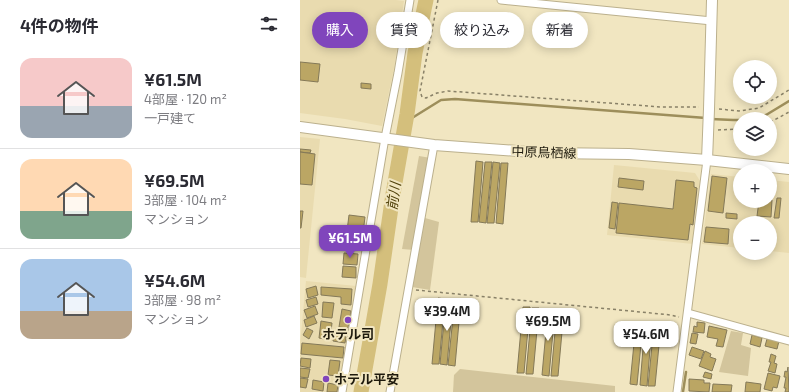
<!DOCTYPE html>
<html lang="ja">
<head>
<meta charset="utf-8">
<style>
  :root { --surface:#fff; --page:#f7f7f7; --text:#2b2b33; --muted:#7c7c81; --line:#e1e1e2; --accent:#8045bc }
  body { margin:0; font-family:"Exo 2","Noto Sans JP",sans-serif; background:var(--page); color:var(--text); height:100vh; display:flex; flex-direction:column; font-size:15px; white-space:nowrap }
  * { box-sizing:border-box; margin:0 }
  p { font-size:13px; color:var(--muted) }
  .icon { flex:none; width:22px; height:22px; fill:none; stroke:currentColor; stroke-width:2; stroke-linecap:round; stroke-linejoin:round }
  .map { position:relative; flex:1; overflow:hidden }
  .panel { display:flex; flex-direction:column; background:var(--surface); width:300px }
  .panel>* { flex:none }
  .top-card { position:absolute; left:12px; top:12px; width:380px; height:36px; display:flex; gap:8px }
  .fabs { position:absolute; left:433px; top:60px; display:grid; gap:8px }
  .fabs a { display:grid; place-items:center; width:44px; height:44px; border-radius:50%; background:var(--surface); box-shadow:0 2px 10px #0003; font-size:20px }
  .price { position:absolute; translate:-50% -34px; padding:0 9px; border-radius:8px; background:#fff; color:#222; font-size:13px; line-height:26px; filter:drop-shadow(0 1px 2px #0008) }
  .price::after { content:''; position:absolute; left:50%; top:24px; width:12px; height:9px; margin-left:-6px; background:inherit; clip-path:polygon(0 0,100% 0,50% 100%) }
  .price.active { background:var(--accent); color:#fff }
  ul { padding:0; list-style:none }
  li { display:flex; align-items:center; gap:12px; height:100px; padding:0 20px }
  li+li { border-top:1px solid var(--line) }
  li span { display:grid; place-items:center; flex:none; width:112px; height:80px; border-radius:12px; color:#555 }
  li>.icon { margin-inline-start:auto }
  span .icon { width:48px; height:48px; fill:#fffc; stroke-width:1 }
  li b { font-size:17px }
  h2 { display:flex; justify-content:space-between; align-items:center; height:48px; padding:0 20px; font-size:17px }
  .pill { padding:0 14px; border-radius:18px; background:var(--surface); box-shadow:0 2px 10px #0003; font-size:14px; line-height:36px }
  .pill.active { background:var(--accent); color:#fff }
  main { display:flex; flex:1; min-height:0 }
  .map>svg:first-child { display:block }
  .built { fill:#e9dbaf }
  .green { fill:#d3c59c }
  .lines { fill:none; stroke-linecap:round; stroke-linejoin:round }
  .stream { stroke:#9d8e5b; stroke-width:2.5 }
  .river { stroke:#d4bf7c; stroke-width:15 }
  .building { fill:#bba664; stroke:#847958 }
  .street-casing { stroke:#bbb08d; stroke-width:9 }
  .secondary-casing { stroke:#bbb08d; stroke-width:12 }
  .path { stroke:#888067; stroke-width:1.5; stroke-dasharray:3 3; stroke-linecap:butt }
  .street { stroke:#fff; stroke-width:7 }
  .secondary { stroke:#fff; stroke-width:10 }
  .poi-dot { fill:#8045bc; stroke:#f1e6c1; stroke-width:1.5 }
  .labels { text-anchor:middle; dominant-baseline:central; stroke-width:4; stroke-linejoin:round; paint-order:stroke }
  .street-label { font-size:13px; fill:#1e1a0d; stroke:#f1e6c1 }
  .poi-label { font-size:13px; font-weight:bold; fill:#1e1a0d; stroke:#f1e6c1 }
  .water-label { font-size:14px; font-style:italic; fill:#50410a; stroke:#f1e6c1 }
</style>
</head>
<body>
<main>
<section class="panel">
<h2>4件の物件<svg class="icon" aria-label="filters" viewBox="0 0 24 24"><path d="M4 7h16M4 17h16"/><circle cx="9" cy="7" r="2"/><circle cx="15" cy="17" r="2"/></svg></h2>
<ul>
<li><span style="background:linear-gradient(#f6c9c9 60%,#9aa5b1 0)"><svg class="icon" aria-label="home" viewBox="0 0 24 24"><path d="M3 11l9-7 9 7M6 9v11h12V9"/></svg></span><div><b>¥61.5M</b><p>4部屋 · 120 m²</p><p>一戸建て</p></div></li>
<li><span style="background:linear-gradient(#ffd9b3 65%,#7fa58c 0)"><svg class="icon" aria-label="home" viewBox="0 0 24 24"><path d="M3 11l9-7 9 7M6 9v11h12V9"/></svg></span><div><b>¥69.5M</b><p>3部屋 · 104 m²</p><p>マンション</p></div></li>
<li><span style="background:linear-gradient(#a9c7e8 65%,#b9a48a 0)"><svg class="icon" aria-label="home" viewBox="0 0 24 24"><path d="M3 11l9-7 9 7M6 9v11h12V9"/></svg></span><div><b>¥54.6M</b><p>3部屋 · 98 m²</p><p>マンション</p></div></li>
</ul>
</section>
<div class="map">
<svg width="489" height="392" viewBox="0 0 489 392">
  <rect width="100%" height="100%" fill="#f1e6c1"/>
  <g class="built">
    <path d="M0 0H96L104 1 94 68 82 126 45 119 0 113Z"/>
    <path d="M0 137 20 139 6 278 0 277Z"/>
    <path d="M314 165 395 173 400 181 393 244 307 235Z"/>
    <path d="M411 174 440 177V201H470V180L489 182V253L470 251V223H440V248L402 244Z"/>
    <path d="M6 281 56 286 38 392H0V344Z"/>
  </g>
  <g class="green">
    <path d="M119 156 131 158 114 250 102 249Z"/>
    <path d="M125 218 139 222 130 290 112 287Z"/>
    <path d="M431 331 443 333 441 345 451 348 448 376 419 372Z"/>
    <path d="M160 369 315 386V392H153L154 375Z"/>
  </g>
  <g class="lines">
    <g class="stream">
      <path d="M411 119 433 120H440"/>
      <path d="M452 119 466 115 489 101"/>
      <path d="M104 134 112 118 141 100 155 99 406 118"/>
      <path d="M383 392 386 372"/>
    </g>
    <path class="river" d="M61 392 80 284 93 194 107 114 115 53 126 0"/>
  </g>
  <g class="building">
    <path d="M0 62 20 64 18 82 0 80Z"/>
    <path d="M61 83 71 84V89L61 88Z"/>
    <path d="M0 149 11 150 10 153 0 152Z"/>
    <path d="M0 152 15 154 12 185 0 184Z"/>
    <path d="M176 161 183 162 178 222H171Z"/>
    <path d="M185 162H192L186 223 179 222Z"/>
    <path d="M193 162 200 163 194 223H187Z"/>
    <path d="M201 163H208L203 224 196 223Z"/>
    <path d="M412 176 427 178 423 213 408 211Z"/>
    <path d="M319 178 344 181 343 190 318 187Z"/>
    <path d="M376 180 394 182V187L397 188 393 225 390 224 388 240 316 233 319 203 373 209Z"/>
    <path d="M470 182H474L473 190H470Z"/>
    <path d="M477 198H481L479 218H474Z"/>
    <path d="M470 200H472L471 217 457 216 459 201H470Z"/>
    <path d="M312 202 318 203 315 229 309 228Z"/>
    <path d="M0 211H3L1 228H0Z"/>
    <path d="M426 213 437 214V219L426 218Z"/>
    <path d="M49 215 65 217 63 233 47 231Z"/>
    <path d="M406 227 429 229 428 244 404 242Z"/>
    <path d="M437 232H440V243L435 242Z"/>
    <path d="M44 253 58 254 57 265 43 264Z"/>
    <path d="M43 266 56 267V278L42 277Z"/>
    <path d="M16 286 18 295 8 298 6 289Z"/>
    <path d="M21 287 52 289 51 305 41 304V297L21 295Z"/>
    <path d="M16 297 18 304 8 307 6 300Z"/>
    <path d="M138 298 145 299 139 364H132Z"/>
    <path d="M146 299H153L147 365 140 364Z"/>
    <path d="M155 299 161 300 155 366 148 365Z"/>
    <path d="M23 302 34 303 32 318 22 317Z"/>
    <path d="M15 306 18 314 7 318 4 310Z"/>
    <path d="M223 307H230L224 373H217Z"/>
    <path d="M232 308H239L233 374H226Z"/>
    <path d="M42 309 51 311 48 328 39 327Z"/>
    <path d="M248 309 255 310 249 376 242 375Z"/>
    <path d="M257 310H264L258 376H251Z"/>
    <path d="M14 316 17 323 6 327 4 320Z"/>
    <path d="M21 321 32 323 30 340 19 338Z"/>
    <path d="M397 322 405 323 404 333 393 332 394 326 397 327Z"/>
    <path d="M336 323 343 324 337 385 330 384Z"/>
    <path d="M345 324 352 325 347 386 340 385Z"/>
    <path d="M354 325H361L355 386H348Z"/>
    <path d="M409 326 427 330 423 347 416 346 418 339 407 337Z"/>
    <path d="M7 328 13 331 9 339 3 335Z"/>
    <path d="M392 333 398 334 396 344 390 343Z"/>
    <path d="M34 335 46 337 45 343 33 341Z"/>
    <path d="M452 335 462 338 460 347 450 344Z"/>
    <path d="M467 339 479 341 477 349 465 346Z"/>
    <path d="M2 343 44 347 43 358 1 354Z"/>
    <path d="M392 347 404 351 401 359 389 355Z"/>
    <path d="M405 351 411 354 410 357 416 359 412 371 399 366Z"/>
    <path d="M471 354 476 356 474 363 477 364 475 373 468 371 471 362H469Z"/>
    <path d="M1 358 11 359 10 368 0 366Z"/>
    <path d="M30 360 40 361 38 376 28 375Z"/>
    <path d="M488 367 489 392H485L486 388H484L486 377H484L485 371 487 372Z"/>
    <path d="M0 368 10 369 8 378 0 377Z"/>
    <path d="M405 372 412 374 411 379 403 377Z"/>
    <path d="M468 373 480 376 477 388 473 387 472 391 464 389Z"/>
    <path d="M0 378 8 379 6 388 0 387Z"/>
    <path d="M389 379 404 380V383H410L409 392 389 391Z"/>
    <path d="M13 380 24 382 23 391 12 389Z"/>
    <path d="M446 382 461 384 460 392H445Z"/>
    <path d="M28 383 38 385 37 392H27Z"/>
    <path d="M413 384 432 385 431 392H412Z"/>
  </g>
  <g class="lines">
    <g class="street-casing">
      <g id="street">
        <path d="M201 0 412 21"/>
        <path d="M388 313 489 341"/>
        <path d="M42 392 85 138 98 73 110 0"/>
        <path d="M90 392 134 145"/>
        <path d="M377 392 407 160"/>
      </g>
    </g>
    <g class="secondary-casing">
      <g id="secondary">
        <path d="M0 127 134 145 245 153 329 154 407 160 489 169"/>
        <path d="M407 160 409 109 412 0"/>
      </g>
    </g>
    <g class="path">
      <path d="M138 0 120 91 122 97 126 98 137 93 148 91 361 107H399"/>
      <path d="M419 109 439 111 459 108 489 90"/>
      <path d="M470 122 478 118 489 112"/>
      <path d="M418 130 440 129"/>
      <path d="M116 290 371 315 379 317"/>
    </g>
    <use href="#street" class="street"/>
    <use href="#secondary" class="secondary"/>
  </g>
  <g class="poi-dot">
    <circle cx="48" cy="320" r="4"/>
    <circle cx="26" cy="379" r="4"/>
  </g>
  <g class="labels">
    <g class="street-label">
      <text transform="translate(244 152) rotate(2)">中原鳥栖線</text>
    </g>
    <g class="poi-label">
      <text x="48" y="334">ホテル司</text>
      <text x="34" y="379" text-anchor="start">ホテル平安</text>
    </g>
    <g class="water-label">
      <text transform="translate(93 196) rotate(-82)">前川</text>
    </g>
  </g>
</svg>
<div class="fabs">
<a><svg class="icon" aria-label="locate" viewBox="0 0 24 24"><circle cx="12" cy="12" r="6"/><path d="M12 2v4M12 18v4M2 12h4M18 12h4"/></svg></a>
<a><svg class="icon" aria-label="layers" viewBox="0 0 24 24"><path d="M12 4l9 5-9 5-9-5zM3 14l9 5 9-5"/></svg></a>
<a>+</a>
<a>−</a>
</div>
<b class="price active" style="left:50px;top:259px">¥61.5M</b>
<b class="price" style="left:147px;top:332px">¥39.4M</b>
<b class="price" style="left:248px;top:342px">¥69.5M</b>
<b class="price" style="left:346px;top:355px">¥54.6M</b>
<div class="top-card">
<a class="pill active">購入</a>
<a class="pill">賃貸</a>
<a class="pill">絞り込み</a>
<a class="pill">新着</a>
</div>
</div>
</main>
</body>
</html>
